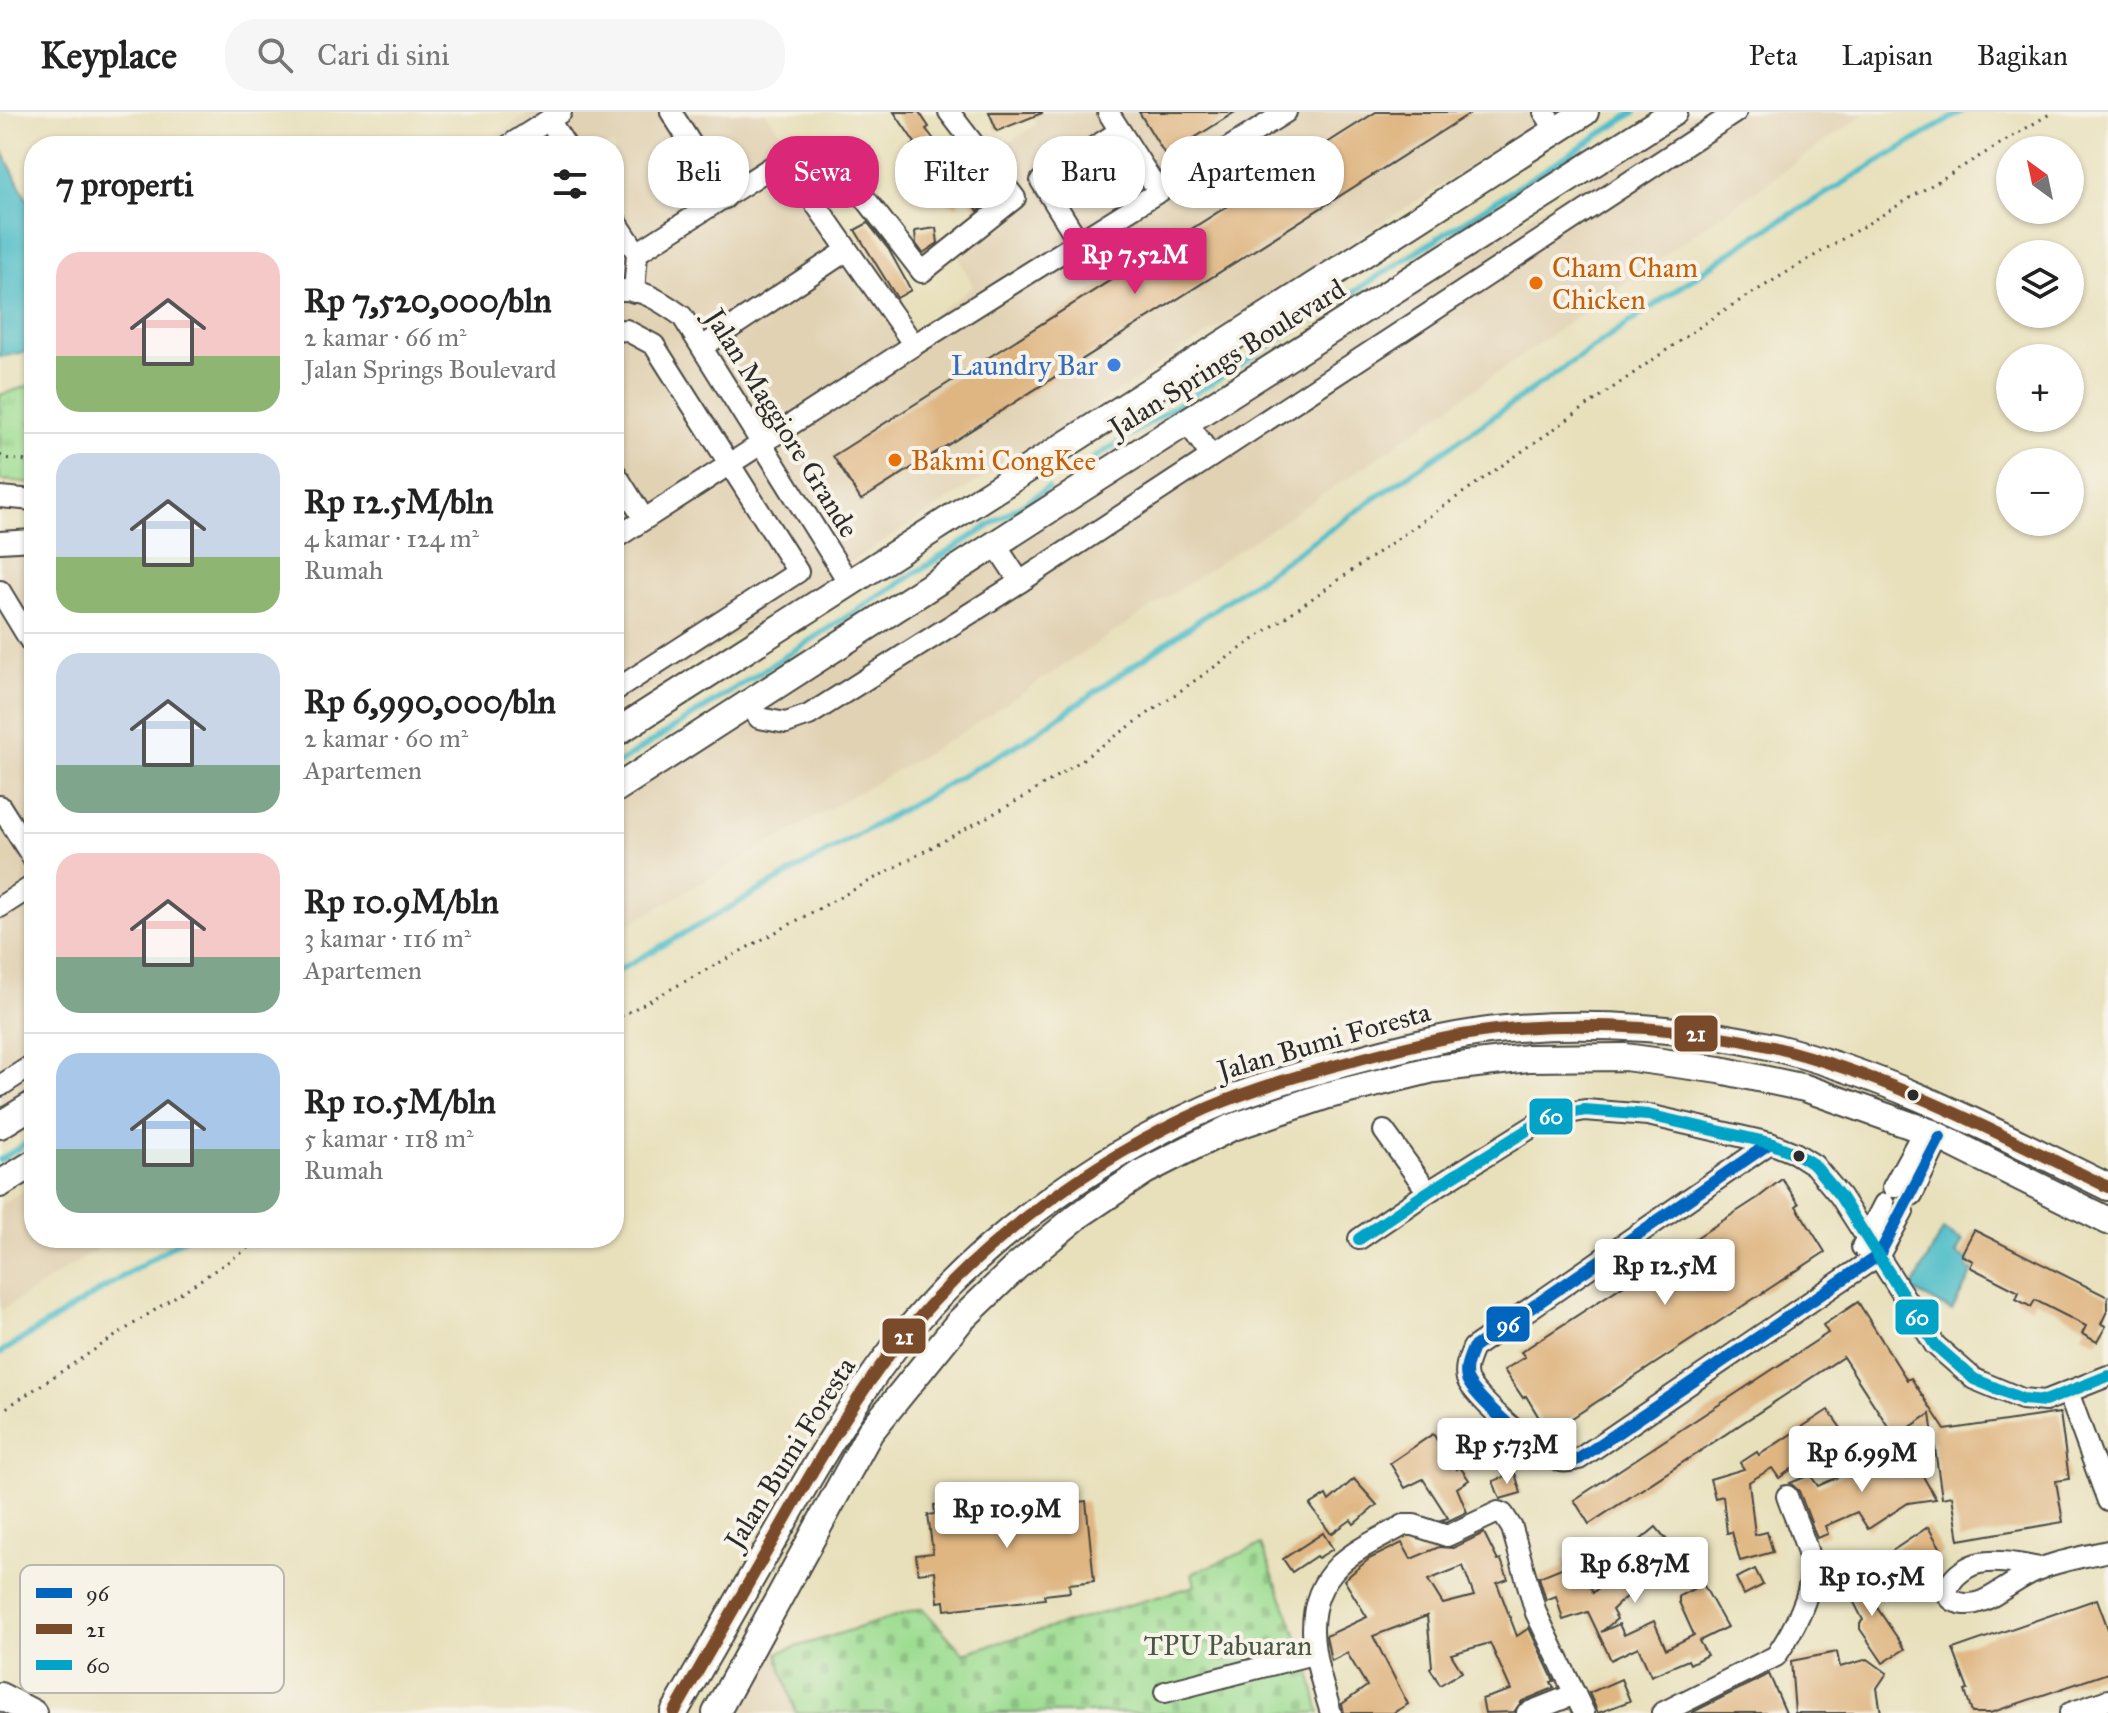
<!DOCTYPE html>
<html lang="id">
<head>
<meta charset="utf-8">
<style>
  :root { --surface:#fff; --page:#f6f6f6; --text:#222; --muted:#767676; --line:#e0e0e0; --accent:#db2777 }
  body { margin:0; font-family:"IM FELL Great Primer",serif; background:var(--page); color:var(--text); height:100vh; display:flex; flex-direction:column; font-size:30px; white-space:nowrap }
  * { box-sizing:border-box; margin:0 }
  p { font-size:26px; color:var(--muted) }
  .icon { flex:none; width:44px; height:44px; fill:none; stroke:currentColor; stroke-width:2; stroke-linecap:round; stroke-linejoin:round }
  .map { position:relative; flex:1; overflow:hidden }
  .details { position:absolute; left:24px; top:24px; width:600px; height:1112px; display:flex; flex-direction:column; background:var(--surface); border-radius:32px; box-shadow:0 2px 6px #0004 }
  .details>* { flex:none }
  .hud { position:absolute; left:648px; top:24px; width:760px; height:72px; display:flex; gap:16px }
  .needle { width:52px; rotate:327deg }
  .buttons { position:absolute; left:1996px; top:24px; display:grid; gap:16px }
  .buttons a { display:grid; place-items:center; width:88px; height:88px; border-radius:50%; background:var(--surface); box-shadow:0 2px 6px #0004; font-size:40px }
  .price { position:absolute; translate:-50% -68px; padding:0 18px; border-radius:8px; background:#fff; color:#222; font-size:26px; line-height:52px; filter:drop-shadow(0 2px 4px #0008) }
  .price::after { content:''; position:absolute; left:50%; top:48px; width:24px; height:18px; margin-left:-12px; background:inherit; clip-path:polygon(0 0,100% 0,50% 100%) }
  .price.active { background:var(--accent); color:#fff }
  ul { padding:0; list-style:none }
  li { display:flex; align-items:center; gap:24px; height:200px; padding:0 32px }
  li+li { border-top:2px solid var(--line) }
  li span { display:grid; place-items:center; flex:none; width:224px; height:160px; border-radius:24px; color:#555 }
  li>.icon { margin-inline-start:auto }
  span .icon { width:96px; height:96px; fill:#fffc; stroke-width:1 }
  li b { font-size:34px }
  h2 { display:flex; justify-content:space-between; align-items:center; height:96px; padding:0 32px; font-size:34px }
  .pill { padding:0 28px; border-radius:32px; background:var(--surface); box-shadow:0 2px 6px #0004; font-size:28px; line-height:72px }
  .pill.active { background:var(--accent); color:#fff }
  header { display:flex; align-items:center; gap:48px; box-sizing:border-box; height:112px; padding:0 40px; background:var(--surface); border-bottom:2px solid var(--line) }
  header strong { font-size:38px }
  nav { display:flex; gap:44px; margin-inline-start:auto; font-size:28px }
  .search { width:560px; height:72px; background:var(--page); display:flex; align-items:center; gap:20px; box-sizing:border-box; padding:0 28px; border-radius:32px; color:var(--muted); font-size:30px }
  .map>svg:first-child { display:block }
  .built { fill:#e1d2b4 }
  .cemetery { fill:url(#cemetery-stones); stroke:#64845e; stroke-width:2 }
  .park { fill:url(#park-tufts); stroke:#64845e; stroke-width:2 }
  .water { fill:#4fbdc8; stroke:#3d747a; stroke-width:2 }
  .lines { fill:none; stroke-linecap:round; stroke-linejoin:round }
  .stream { stroke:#4fbdc8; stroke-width:6 }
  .building { fill:#dfb581; fill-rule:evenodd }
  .minor-casing { stroke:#474641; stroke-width:24 }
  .major-casing { stroke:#474641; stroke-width:30 }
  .path { stroke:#474641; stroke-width:3; stroke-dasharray:2 6; stroke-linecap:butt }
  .minor { stroke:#fff; stroke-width:20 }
  .major { stroke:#fff; stroke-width:26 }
  .bus-1-casing { stroke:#f7f3e8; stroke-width:18 }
  .bus-2-casing { stroke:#f7f3e8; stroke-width:18 }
  .bus-3-casing { stroke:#f7f3e8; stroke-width:18 }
  .bus-1 { stroke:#0065bd; stroke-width:12 }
  .bus-2 { stroke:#7a4b2a; stroke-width:12 }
  .bus-3 { stroke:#02a3c6; stroke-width:12 }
  .food-dot { fill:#e8710a; stroke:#f7f3e8; stroke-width:3 }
  .shop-dot { fill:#3f7fe0; stroke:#f7f3e8; stroke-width:3 }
  .bus-dot { fill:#2b2b2b; stroke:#f7f3e8; stroke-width:3 }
  .labels { text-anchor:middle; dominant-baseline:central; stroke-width:8; stroke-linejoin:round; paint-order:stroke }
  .food-label { font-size:28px; fill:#c56008; stroke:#f7f3e8; text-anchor:start }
  .street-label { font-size:28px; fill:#2b2b2b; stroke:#f7f3e8 }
  .shop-label { font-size:28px; fill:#366cbe; stroke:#f7f3e8; text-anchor:end }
  .park-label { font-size:28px; fill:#485845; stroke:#f7f3e8 }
  .key { fill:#f7f3e8; stroke:#bab7af; stroke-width:2 }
  .key-label { font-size:22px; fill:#2b2b2b }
  .line-badge { stroke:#f7f3e8; stroke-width:3 }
  .badge-label { font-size:22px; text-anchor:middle; font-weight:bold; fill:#fff }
</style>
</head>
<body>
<header>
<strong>Keyplace</strong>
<div class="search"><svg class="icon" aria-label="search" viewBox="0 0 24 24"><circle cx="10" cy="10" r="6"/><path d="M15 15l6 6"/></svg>Cari di sini</div>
<nav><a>Peta</a><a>Lapisan</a><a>Bagikan</a></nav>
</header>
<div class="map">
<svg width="2108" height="1601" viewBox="0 0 2108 1601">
  <defs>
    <pattern id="cemetery-stones" width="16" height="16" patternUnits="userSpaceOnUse" patternTransform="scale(2)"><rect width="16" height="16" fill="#9ddd92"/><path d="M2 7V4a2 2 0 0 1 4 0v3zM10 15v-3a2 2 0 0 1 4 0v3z" fill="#87be7e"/></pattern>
    <pattern id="park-tufts" width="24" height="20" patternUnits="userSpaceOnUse" patternTransform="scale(2)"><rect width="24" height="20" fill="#9ddd92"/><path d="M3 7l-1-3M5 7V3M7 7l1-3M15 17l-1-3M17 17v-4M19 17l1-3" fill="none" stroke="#87be7e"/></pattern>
  </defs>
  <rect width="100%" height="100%" fill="#f7f3e8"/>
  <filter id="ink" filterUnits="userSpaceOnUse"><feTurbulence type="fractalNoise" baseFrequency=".0125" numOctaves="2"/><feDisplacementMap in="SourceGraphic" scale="16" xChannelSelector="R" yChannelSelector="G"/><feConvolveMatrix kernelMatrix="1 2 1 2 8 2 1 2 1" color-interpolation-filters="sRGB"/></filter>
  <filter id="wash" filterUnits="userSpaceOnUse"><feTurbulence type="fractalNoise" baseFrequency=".006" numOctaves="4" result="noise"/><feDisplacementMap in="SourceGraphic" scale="32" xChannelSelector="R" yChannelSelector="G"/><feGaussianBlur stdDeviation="1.8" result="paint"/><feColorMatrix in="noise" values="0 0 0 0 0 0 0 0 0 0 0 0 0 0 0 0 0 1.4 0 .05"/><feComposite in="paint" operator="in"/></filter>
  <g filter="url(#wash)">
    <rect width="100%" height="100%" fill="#e8e0bb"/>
    <g class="built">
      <path d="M531 0H765L811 59 833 106 913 218 973 174 957 141 1028 89 995 38 1037 13 1032 0H1556L614 601V34H478Z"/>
      <path d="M1695 0H1867L1361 357 963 620 614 821V690L925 486Z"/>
      <path d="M0 420H34V976L0 998Z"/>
      <path d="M34 1071V1126H115L0 1199V1093Z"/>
      <path d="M777 1541 796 1601H740Z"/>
    </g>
    <path class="cemetery" d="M1261 1433 1308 1552 1320 1601H796L777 1541 922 1496 963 1541 1195 1474 1192 1461Z"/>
    <path class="park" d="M34 272V371L0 368V283Z"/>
    <g class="water">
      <path d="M0 34 26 86 34 91V238L0 245Z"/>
      <path d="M1943 1118 1963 1129 1956 1142 1970 1150 1967 1156 1973 1159 1952 1199 1911 1178Z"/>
    </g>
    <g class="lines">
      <g class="stream">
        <path d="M1091 348 1635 0"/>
        <path d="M614 654 1048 376"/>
        <path d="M614 861 1027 627 1750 127 1961 0"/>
        <path d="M0 1048 34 1026"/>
        <path d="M0 1241 185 1126"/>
      </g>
    </g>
    <g id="blocks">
      <g class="building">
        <path d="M894 0H919L929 15 926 17 946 43 959 34 997 84 978 99 963 77 957 94 933 86 939 69 912 34 915 31Z"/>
        <path d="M989 0H1042V1L997 19Z"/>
        <path d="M1139 0H1235L1166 44Z"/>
        <path d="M1376 0H1472L861 388 833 344Z"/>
        <path d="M868 111 889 138 911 178 897 186 855 118Z"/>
        <path d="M936 116 938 131 923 141 916 132 915 119Z"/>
        <path d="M1782 1067 1799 1092 1796 1094 1825 1140 1566 1310 1565 1308 1547 1319 1526 1284 1523 1286 1504 1258 1525 1245 1521 1240 1759 1085Z"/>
        <path d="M1974 1118 2108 1185V1197L2101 1212 2106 1214 2097 1230 2082 1222 2086 1214 2035 1188 2031 1195 2016 1187 2019 1180 1970 1155 1973 1149 1961 1143Z"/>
        <path d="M1858 1190 1907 1268 1911 1266 1945 1318 2060 1301 2069 1367 2056 1369 2063 1410 1959 1428 1952 1384 1942 1386 1930 1302 1895 1325 1843 1245 1589 1412 1574 1388 1828 1221 1823 1213Z"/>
        <path d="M1828 1298 1843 1319 1798 1343 1797 1347 1800 1351 1779 1366 1772 1356 1749 1370 1755 1423 1767 1420 1773 1440 1740 1449 1732 1420 1727 1421 1723 1384 1715 1386 1710 1367 1744 1357 1740 1351 1757 1340 1759 1343Z"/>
        <path d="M1433 1322 1457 1357 1460 1355 1469 1368 1457 1376 1467 1400 1446 1410 1441 1408 1448 1406 1423 1367 1405 1376 1390 1351Z"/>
        <path d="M1855 1345 1864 1367 1880 1357 1883 1362 1912 1345 1936 1387 1908 1391 1868 1417 1857 1400 1825 1414 1828 1422 1817 1426 1799 1379 1790 1371 1810 1363 1818 1374 1845 1362 1840 1351Z"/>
        <path d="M1515 1361 1521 1381 1500 1387 1493 1369Z"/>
        <path d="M1354 1367 1377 1393 1354 1412 1351 1408 1331 1422 1310 1393 1326 1383 1329 1389Z"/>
        <path d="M1034 1382V1387L1060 1385 1061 1392 1086 1389 1094 1469 1069 1472 1070 1480 1044 1483 1045 1487 945 1498 944 1489 938 1490 935 1459 918 1461 916 1443 933 1441 928 1403 935 1402 934 1393Z"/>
        <path d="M1656 1415 1685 1450 1667 1465 1658 1454 1612 1498 1617 1507 1601 1520 1619 1512 1624 1523 1654 1509 1666 1537 1694 1523 1679 1490V1484L1703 1472 1727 1515 1699 1529 1707 1543 1690 1552 1688 1548 1651 1564 1638 1535 1611 1548 1588 1500 1563 1508 1556 1484 1546 1488 1539 1465 1564 1455 1562 1448 1578 1441 1593 1481 1642 1435 1638 1430Z"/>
        <path d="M1928 1415 1943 1440 1901 1466 1886 1443Z"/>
        <path d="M1323 1421 1333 1437 1318 1446 1316 1444 1292 1460 1283 1447Z"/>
        <path d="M1484 1421 1498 1449 1501 1448 1508 1467 1497 1471 1517 1524 1529 1516 1554 1569 1551 1570 1554 1576 1522 1589 1514 1600 1485 1601 1482 1587 1511 1578 1490 1531 1451 1542 1462 1560 1440 1573 1430 1556 1432 1554 1427 1504 1373 1524 1408 1592 1393 1601H1344L1342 1592 1367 1574 1347 1541 1331 1549 1326 1524 1367 1505 1344 1468 1369 1447 1402 1431 1411 1447 1439 1435 1453 1436ZM1463 1454 1474 1484 1443 1492 1428 1468Z"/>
        <path d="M1856 1454 1868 1477 1865 1478 1905 1537 1883 1551 1860 1517V1511L1863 1508 1840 1463Z"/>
        <path d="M1755 1457 1763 1473 1744 1483 1736 1466Z"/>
        <path d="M2097 1487 2108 1517V1561L1990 1601H1972L1965 1579 1968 1578 1953 1537Z"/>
        <path d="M1837 1540 1840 1555 1868 1547 1887 1561 1877 1576 1881 1601H1795L1791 1549Z"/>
        <path d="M1769 1562 1786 1601H1691Z"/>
        <path d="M1621 1567 1630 1589 1598 1601 1589 1581Z"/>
      </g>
    </g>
  </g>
  <g filter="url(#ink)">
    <use href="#blocks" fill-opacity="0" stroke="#474641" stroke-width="2"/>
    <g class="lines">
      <g class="minor-casing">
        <g id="minor">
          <path d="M671 0 725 86"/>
          <path d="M1108 0 1159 80"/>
          <path d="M1544 0 1556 18"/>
          <path d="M549 8 566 34"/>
          <path d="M508 34 561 0"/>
          <path d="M861 81 922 160 1015 86 949 0"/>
          <path d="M614 106 637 141 634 180"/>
          <path d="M1079 130 1041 69 1120 19"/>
          <path d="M614 179C640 174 662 190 682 204L849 471"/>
          <path d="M614 219 626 218 654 233 798 460 614 579"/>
          <path d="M914 233 1286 0"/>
          <path d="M702 235 846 139"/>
          <path d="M1187 310 1211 344"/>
          <path d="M614 359 644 407"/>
          <path d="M0 385 34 388"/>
          <path d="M614 427 914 233 784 47 637 141"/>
          <path d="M0 430 34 428"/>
          <path d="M995 432 1020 470"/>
          <path d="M0 479 34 535"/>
          <path d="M748 591 759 606 786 611 809 603 1020 470 1736 0"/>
          <path d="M0 694 34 748"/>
          <path d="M0 795 34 773"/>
          <path d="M0 974 34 952"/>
          <path d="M1384 1019 1428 1080"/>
          <path d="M1770 1031 1473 1236C1469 1246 1464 1256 1467 1267 1474 1285 1542 1345 1561 1349 1567 1351 1573 1348 1579 1347L1879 1143 1903 1100"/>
          <path d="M1893 1075 1924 1018"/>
          <path d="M1912 1083 1940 1025"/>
          <path d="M1359 1127 1428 1080 1548 1005 1585 998 1648 1003 1770 1031 1795 1041 1814 1053 1840 1084 1935 1233 1974 1267 2022 1287 2045 1289 2108 1264"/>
          <path d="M1862 1135 1884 1092"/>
          <path d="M2068 1280 2108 1389"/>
          <path d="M2041 1456C2022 1453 1999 1447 1980 1451 1957 1455 1929 1488 1965 1492 1976 1493 1990 1486 1999 1480 2013 1472 2027 1461 2042 1456 2063 1448 2087 1444 2108 1439"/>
          <path d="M1165 1580 1313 1542"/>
          <path d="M1331 1601C1316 1551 1296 1495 1339 1453 1357 1436 1383 1425 1404 1413H1414L1447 1424 1498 1400 1503 1402 1512 1416 1536 1501 1584 1601"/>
          <path d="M1527 1601 1575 1582"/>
          <path d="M1662 1601 1776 1544C1791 1522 1816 1478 1810 1450 1806 1428 1794 1405 1787 1384"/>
          <path d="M2070 1601 2108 1588"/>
        </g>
      </g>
      <g class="major-casing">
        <g id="major">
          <path d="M614 622 1585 0"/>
          <path d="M614 678 1081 377 1674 0"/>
          <path d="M0 1013 34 992"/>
          <path d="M0 1072 34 1051"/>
          <path d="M0 1584 33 1601"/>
          <path d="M674 1601C711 1537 747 1473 784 1409 818 1349 852 1291 894 1236 971 1136 1092 1047 1208 996 1257 975 1309 960 1360 947 1412 933 1463 920 1517 916 1598 910 1693 916 1773 935 1891 964 1999 1022 2108 1075"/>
          <path d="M716 1601 870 1320 960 1209 1016 1155 1079 1103 1145 1059 1230 1016 1325 984 1434 957 1528 946 1625 945 1720 958 1805 976 1932 1021 2108 1109"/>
        </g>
      </g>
      <g class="path">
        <path d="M0 343 4 346 34 350"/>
        <path d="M614 908 1026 684 1073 654 1721 200 2053 0"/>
        <path d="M0 1300 264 1126"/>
      </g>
      <use href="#minor" class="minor"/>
      <use href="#major" class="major"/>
      <g class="bus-1-casing">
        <path id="bus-1" d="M1770 1031 1473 1236C1469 1246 1464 1256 1467 1267 1474 1285 1542 1345 1561 1349 1567 1351 1573 1348 1579 1347L1879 1143 1940 1025"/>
      </g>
      <g class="bus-2-casing">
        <path id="bus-2" d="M674 1601C711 1537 747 1473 784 1409 818 1349 852 1291 894 1236 971 1136 1092 1047 1208 996 1257 975 1309 960 1360 947 1412 933 1463 920 1517 916 1598 910 1693 916 1773 935 1891 964 1999 1022 2108 1075"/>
      </g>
      <g class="bus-3-casing">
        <path id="bus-3" d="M1359 1127 1428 1080 1548 1005 1585 998 1648 1003 1770 1031 1795 1041 1814 1053 1840 1084 1935 1233 1974 1267 2022 1287 2045 1289 2108 1264"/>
      </g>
      <use href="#bus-1" class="bus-1"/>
      <use href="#bus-2" class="bus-2"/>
      <use href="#bus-3" class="bus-3"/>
    </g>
  </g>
  <g class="food-dot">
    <circle cx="1536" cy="171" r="8"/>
    <circle cx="895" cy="348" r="8"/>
  </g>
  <circle class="shop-dot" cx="1114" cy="253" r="8"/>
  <g class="bus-dot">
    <circle cx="1913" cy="983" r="7"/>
    <circle cx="1799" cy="1044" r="7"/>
  </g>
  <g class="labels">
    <g class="food-label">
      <text x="1552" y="155">Cham Cham<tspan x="1552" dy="32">Chicken</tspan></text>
      <text x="911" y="348">Bakmi CongKee</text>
    </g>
    <g class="street-label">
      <text transform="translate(1227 246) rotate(-32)">Jalan Springs Boulevard</text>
      <text transform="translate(782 311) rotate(58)">Jalan Maggiore Grande</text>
      <text transform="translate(1324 929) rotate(-16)">Jalan Bumi Foresta</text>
      <text transform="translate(790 1341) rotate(-58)">Jalan Bumi Foresta</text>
    </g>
    <g class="shop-label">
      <text x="1098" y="253">Laundry Bar</text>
    </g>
    <g class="park-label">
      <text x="1228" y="1533">TPU Pabuaran</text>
    </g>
  </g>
  <rect x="20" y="1453" width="264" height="128" rx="12" class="key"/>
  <rect x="36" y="1476" width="36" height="10" fill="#0065bd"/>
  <rect x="36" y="1512" width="36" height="10" fill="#7a4b2a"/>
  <rect x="36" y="1548" width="36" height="10" fill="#02a3c6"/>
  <g class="key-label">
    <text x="86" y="1489">96</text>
    <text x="86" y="1525">21</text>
    <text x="86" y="1561">60</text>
  </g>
  <g class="line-badge">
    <rect x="1673" y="902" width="46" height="39" rx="8" fill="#7a4b2a"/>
    <rect x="1528" y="985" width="46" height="39" rx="8" fill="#02a3c6"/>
    <rect x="1894" y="1186" width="46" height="38" rx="8" fill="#02a3c6"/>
    <rect x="1485" y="1193" width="46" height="38" rx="8" fill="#0065bd"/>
    <rect x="881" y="1205" width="46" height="38" rx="8" fill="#7a4b2a"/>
  </g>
  <g class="badge-label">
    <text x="1696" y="929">21</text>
    <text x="1551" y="1012">60</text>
    <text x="1917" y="1213">60</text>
    <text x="1508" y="1220">96</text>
    <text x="904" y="1232">21</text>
  </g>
</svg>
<div class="buttons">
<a><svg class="needle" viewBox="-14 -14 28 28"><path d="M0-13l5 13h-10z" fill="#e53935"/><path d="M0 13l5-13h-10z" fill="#767676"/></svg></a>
<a><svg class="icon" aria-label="layers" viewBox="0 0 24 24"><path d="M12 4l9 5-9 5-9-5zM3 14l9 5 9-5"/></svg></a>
<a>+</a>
<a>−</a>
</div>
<b class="price active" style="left:1135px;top:184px">Rp 7.52M</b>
<b class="price" style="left:1665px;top:1195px">Rp 12.5M</b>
<b class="price" style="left:1507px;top:1374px">Rp 5.73M</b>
<b class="price" style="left:1862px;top:1382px">Rp 6.99M</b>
<b class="price" style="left:1007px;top:1438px">Rp 10.9M</b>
<b class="price" style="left:1635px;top:1493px">Rp 6.87M</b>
<b class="price" style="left:1872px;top:1506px">Rp 10.5M</b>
<div class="hud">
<a class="pill">Beli</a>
<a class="pill active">Sewa</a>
<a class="pill">Filter</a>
<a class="pill">Baru</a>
<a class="pill">Apartemen</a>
</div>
<section class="details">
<h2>7 properti<svg class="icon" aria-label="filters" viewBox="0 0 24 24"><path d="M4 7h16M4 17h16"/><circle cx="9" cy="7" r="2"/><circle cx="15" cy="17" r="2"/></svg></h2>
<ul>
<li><span style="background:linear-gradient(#f6c9c9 65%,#8fb573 0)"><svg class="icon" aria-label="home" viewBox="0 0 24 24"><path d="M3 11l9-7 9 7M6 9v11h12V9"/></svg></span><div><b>Rp 7,520,000/bln</b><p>2 kamar · 66 m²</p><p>Jalan Springs Boulevard</p></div></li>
<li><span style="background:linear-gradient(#c9d6e8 65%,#8fb573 0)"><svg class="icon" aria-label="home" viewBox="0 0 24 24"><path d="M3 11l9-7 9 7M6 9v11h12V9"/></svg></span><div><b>Rp 12.5M/bln</b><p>4 kamar · 124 m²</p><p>Rumah</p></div></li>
<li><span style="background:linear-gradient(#c9d6e8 70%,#7fa58c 0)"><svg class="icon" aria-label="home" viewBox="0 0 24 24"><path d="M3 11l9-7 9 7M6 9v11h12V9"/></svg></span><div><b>Rp 6,990,000/bln</b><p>2 kamar · 60 m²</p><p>Apartemen</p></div></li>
<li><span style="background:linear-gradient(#f6c9c9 65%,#7fa58c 0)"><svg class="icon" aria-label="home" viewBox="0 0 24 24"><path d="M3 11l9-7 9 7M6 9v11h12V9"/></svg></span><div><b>Rp 10.9M/bln</b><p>3 kamar · 116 m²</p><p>Apartemen</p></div></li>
<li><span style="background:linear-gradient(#a9c7e8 60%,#7fa58c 0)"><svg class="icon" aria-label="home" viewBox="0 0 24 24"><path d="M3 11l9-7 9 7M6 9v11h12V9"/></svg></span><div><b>Rp 10.5M/bln</b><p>5 kamar · 118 m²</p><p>Rumah</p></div></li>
</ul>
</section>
</div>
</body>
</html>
